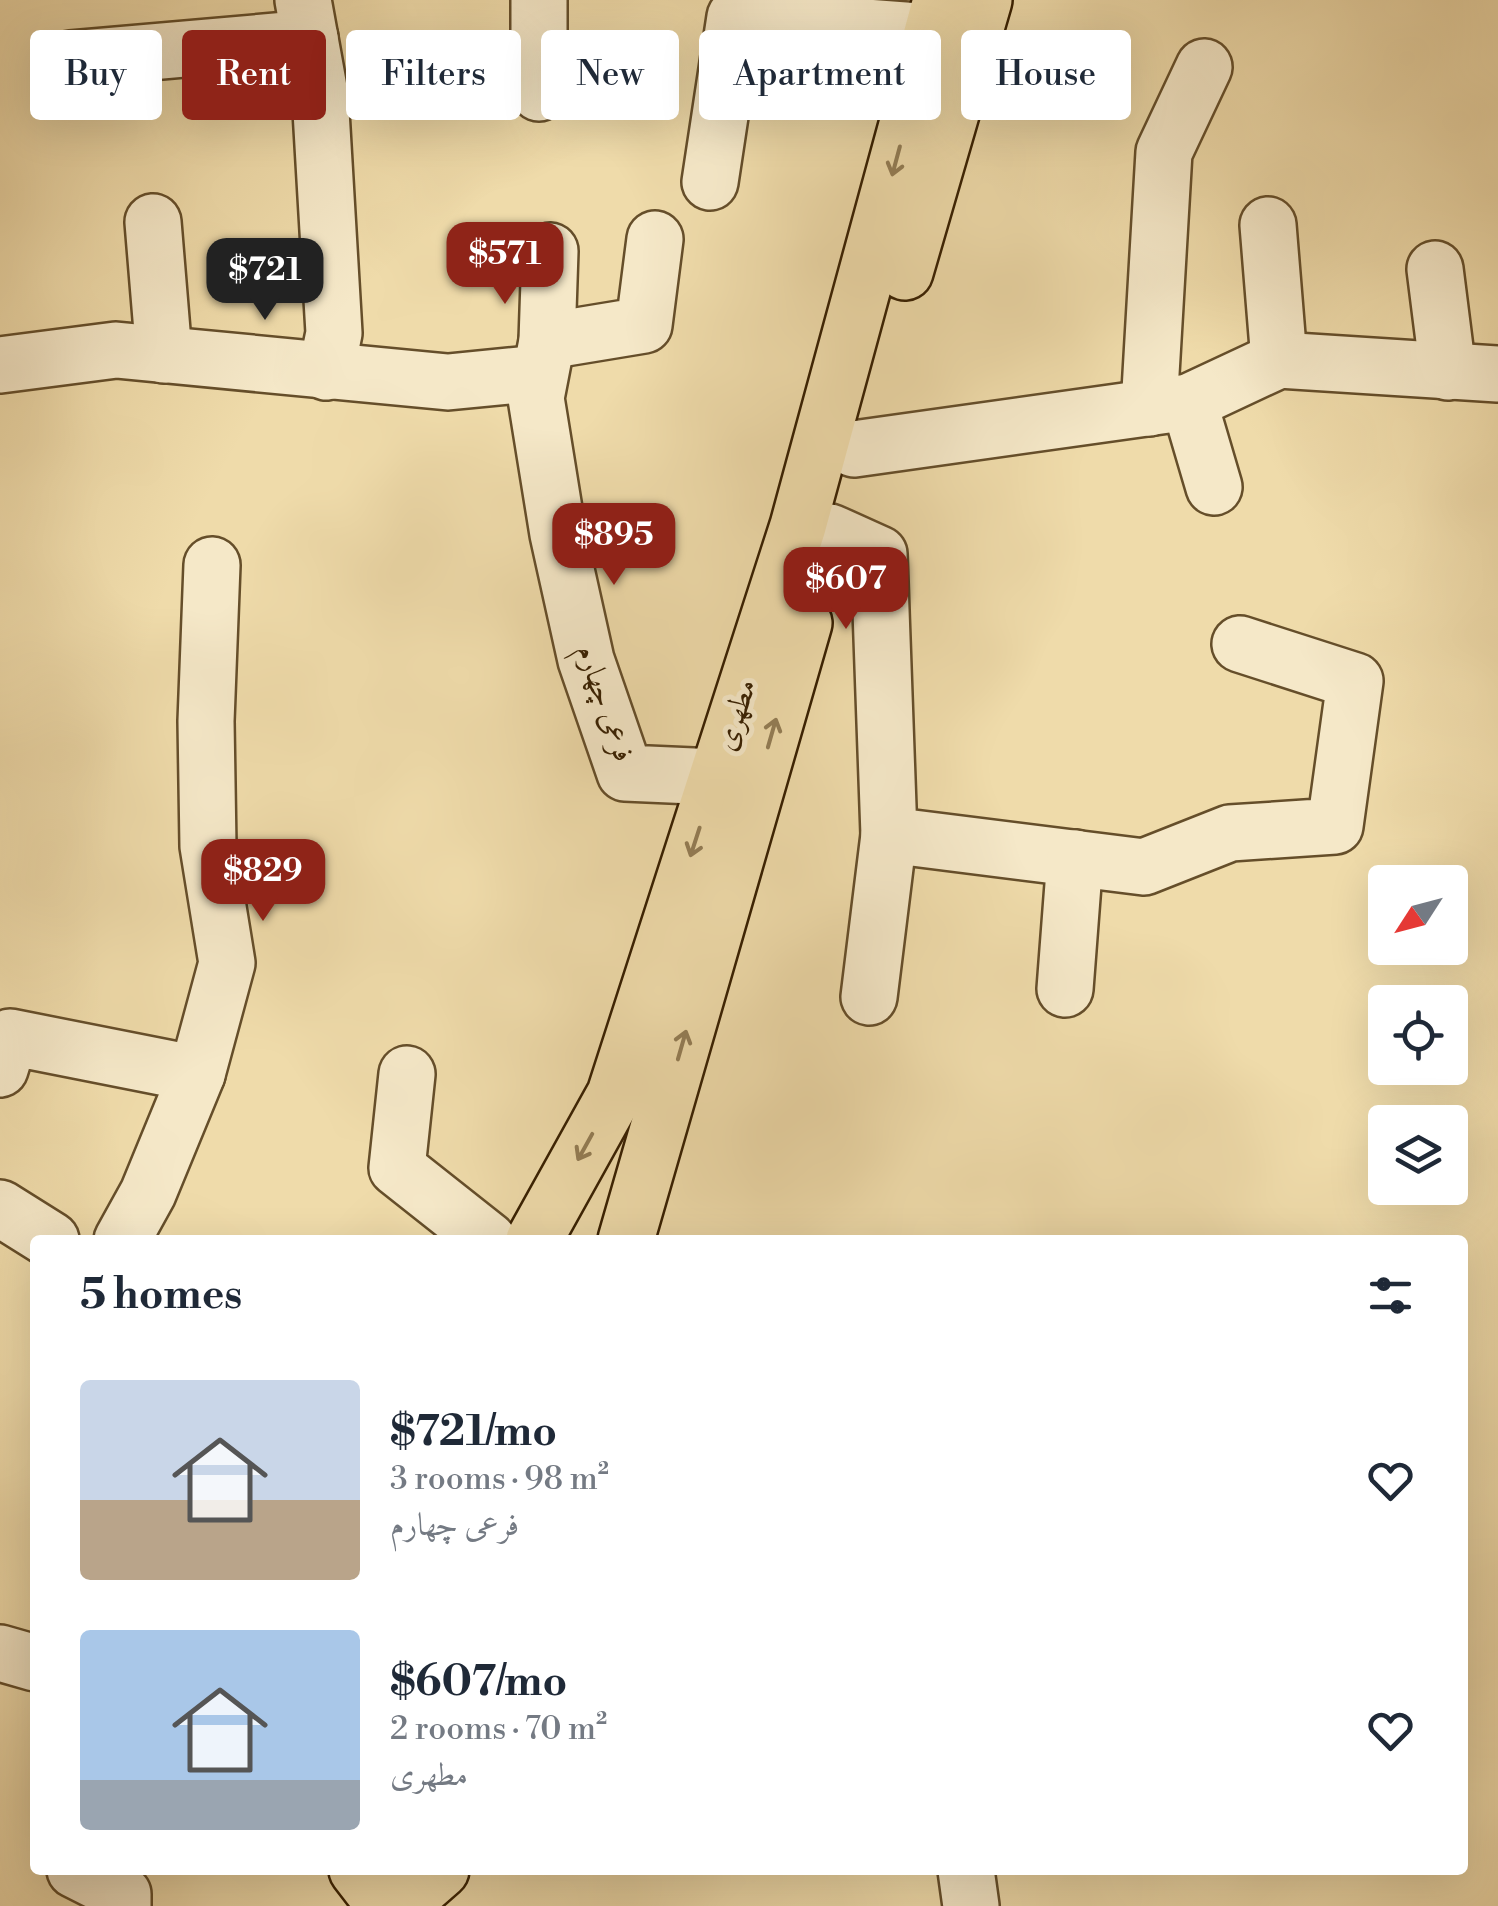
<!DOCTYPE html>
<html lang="en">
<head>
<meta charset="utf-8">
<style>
  :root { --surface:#fff; --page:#f2f2f3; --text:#1f2937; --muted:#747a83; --accent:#8f2418 }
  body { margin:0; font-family:"Libre Bodoni",Amiri,serif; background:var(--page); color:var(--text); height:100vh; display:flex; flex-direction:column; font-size:38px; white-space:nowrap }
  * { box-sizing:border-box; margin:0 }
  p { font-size:32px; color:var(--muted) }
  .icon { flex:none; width:55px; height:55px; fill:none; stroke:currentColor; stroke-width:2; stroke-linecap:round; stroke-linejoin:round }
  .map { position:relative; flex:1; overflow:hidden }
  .panel { position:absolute; left:30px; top:1235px; width:1438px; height:640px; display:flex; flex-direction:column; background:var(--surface); border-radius:10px; box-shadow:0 10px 40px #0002 }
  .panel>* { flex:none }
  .banner { position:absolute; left:30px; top:30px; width:1440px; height:90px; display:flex; gap:20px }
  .needle { width:65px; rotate:234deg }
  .tools { position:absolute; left:1368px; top:865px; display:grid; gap:20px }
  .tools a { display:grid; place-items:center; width:100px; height:100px; border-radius:10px; background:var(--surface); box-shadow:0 10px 40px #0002; font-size:50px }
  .price { position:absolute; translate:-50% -85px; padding:0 22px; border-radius:20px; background:var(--accent); color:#fff; font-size:32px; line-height:65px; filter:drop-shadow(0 2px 5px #0008) }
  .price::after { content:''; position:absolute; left:50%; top:60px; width:30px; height:22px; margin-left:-15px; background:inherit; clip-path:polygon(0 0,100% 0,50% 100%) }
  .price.on { background:#222; color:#fff }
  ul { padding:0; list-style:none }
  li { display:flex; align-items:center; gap:30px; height:250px; padding:0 50px }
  li span { display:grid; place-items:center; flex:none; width:280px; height:200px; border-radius:10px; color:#555 }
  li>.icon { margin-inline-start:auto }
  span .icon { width:120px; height:120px; fill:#fffc; stroke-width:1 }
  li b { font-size:42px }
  h2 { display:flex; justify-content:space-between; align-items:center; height:120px; padding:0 50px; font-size:42px }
  .pill { padding:0 35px; border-radius:10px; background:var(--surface); box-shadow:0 10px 40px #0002; font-size:35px; line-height:90px }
  .pill.on { background:var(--accent); color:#fff }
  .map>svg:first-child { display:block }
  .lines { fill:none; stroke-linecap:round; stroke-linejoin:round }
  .minor-casing { stroke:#654e2a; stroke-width:60 }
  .major-casing { stroke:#371f00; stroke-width:60 }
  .minor { stroke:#f5e8c8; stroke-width:55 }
  .major { stroke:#efdbaa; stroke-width:55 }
  .oneway { stroke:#937d55 }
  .labels { text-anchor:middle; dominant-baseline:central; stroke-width:10; stroke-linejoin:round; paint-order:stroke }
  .street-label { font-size:30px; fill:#371f00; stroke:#f5e8c8 }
</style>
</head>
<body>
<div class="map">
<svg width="1498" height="1906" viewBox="0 0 1498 1906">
  <rect width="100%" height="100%" fill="#efdbaa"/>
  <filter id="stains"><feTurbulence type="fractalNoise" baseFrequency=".002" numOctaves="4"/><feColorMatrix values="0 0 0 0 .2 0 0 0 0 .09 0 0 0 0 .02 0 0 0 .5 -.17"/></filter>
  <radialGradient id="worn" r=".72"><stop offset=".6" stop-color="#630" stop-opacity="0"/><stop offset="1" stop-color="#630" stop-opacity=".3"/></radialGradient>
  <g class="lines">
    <g class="minor-casing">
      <g id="minor">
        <path d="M303 0 320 94 334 333 326 372"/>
        <path d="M539 0V93"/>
        <path d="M71 59 310 38"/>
        <path d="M710 182 735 17 931 32"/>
        <path d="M153 222 164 355"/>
        <path d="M1268 225 1279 360"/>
        <path d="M550 251 547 341 536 398 558 534 586 660 625 773 716 777"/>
        <path d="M1435 269 1448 372"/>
        <path d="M547 341 644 325 655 239"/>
        <path d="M0 365 116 350 448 382 540 373"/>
        <path d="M1189 402 1214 487"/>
        <path d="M1149 408 1164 152 1204 67"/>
        <path d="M854 449 1189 402 1279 360 1498 374"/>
        <path d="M830 532 879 554 889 835 1144 867 1230 833 1335 826 1355 681 1240 644"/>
        <path d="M1065 989 1075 858"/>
        <path d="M869 997 889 835"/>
        <path d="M0 1069 10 1037 197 1074"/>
        <path d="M407 1074 397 1168 488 1240"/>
        <path d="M0 1208 51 1240"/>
        <path d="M122 1240 148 1193 197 1074 227 963 208 846 206 721 212 565"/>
        <path d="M0 1653 35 1663"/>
        <path d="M75 1870 123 1894V1906"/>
        <path d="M966 1870 971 1906"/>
      </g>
    </g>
    <g class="major-casing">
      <g id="major">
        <path d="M905 272 984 0"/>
        <path d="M534 1240 615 1094 798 526 941 0"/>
        <path d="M626 1240 804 623"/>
        <path d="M357 1870 374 1892 393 1900 417 1891 441 1870"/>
      </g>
    </g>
    <use href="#minor" class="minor"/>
    <use href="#major" class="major"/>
  </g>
  <defs><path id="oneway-shaft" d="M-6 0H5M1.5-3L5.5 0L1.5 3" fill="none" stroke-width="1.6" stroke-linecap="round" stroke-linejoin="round" transform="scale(2.5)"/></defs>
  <g class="oneway">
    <use href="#oneway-shaft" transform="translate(896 161) rotate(105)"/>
    <use href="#oneway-shaft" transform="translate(772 733) rotate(-74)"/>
    <use href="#oneway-shaft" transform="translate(695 842) rotate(108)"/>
    <use href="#oneway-shaft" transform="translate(682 1045) rotate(-74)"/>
    <use href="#oneway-shaft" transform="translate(585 1147) rotate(119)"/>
  </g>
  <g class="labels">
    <g class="street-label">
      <text transform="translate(605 703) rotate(71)">فرعی چهارم</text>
      <text transform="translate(736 715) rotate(-72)">مطهری</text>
    </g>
  </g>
  <rect width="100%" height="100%" filter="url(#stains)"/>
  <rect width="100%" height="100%" fill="url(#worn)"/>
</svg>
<div class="tools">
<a><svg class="needle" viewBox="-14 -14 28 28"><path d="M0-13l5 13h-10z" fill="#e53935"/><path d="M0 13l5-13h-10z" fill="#747a83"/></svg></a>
<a><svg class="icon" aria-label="locate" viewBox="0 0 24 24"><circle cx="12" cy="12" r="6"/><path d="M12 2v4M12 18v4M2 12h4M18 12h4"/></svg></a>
<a><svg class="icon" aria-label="layers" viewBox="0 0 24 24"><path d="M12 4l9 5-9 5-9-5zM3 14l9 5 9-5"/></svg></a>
</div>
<b class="price" style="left:505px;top:307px">$571</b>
<b class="price on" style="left:265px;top:323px">$721</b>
<b class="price" style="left:614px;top:588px">$895</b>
<b class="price" style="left:846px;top:632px">$607</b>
<b class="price" style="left:263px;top:924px">$829</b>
<div class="banner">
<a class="pill">Buy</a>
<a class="pill on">Rent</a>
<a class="pill">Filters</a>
<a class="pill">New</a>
<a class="pill">Apartment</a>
<a class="pill">House</a>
</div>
<section class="panel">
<h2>5 homes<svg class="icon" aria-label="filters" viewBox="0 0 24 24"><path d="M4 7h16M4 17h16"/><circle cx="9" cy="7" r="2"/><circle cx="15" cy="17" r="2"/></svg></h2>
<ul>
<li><span style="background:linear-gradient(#c9d6e8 60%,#b9a48a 0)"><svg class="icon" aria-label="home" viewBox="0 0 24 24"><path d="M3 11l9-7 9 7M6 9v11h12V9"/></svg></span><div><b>$721/mo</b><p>3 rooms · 98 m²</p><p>فرعی چهارم</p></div><svg class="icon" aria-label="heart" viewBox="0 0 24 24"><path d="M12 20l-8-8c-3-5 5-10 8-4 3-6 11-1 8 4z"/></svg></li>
<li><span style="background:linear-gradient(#a9c7e8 75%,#9aa5b1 0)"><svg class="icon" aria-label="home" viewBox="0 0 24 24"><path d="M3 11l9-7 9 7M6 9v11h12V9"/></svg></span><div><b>$607/mo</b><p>2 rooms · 70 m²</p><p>مطهری</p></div><svg class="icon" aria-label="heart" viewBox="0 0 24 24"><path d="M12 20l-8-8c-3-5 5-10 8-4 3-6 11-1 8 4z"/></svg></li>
</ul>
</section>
</div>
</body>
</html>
